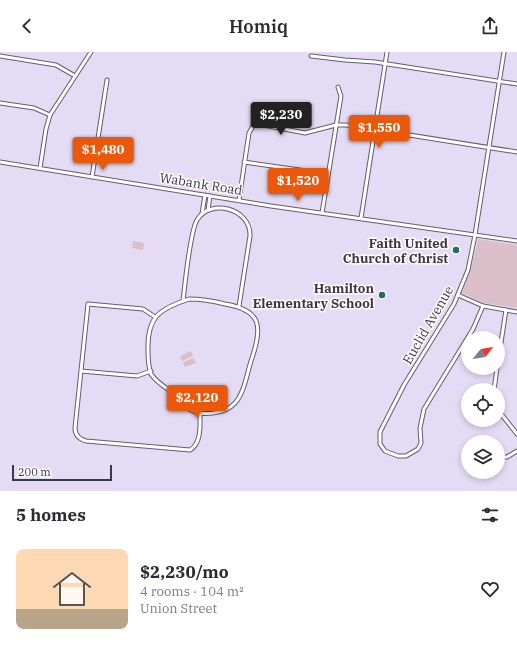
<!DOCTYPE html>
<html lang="en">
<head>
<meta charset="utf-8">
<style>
  :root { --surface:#fff; --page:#f7f7f7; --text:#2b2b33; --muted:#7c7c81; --line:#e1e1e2; --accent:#ea580c }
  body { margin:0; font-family:"IBM Plex Serif",serif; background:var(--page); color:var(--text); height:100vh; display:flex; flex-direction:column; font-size:15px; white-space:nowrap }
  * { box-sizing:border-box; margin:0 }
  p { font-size:13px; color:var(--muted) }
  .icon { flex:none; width:22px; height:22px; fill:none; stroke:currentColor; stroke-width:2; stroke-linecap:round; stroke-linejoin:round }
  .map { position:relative; height:439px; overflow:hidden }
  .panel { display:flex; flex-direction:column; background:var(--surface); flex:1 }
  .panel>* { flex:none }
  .needle { width:26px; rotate:60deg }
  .controls { position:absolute; left:461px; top:279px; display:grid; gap:8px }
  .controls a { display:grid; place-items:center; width:44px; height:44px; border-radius:50%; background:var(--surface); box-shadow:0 2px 6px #0003; font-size:20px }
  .scale { position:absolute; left:12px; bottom:10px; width:100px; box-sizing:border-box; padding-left:4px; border:2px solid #3c3842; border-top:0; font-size:11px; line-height:14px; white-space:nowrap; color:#3c3842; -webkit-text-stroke:3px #fff; paint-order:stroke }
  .price { position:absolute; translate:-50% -34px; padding:0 9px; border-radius:4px; background:var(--accent); color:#fff; font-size:13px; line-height:26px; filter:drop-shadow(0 1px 2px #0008) }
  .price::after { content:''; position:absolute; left:50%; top:24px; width:12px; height:9px; margin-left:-6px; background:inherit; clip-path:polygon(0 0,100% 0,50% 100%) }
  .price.current { background:#222; color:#fff }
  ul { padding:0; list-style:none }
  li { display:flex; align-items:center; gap:12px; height:100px; padding:0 16px }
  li+li { border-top:1px solid var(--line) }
  li span { display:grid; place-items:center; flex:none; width:112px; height:80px; border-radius:8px; color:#555 }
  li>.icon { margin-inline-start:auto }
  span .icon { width:48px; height:48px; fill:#fffc; stroke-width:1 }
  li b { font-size:17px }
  h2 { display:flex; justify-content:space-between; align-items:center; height:48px; padding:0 16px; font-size:17px }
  header { display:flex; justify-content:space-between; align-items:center; height:52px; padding:0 16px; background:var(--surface); font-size:18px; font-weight:600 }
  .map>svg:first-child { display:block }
  .green { fill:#dabfc9 }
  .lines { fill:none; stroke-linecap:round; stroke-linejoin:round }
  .minor-casing { stroke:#645c71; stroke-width:5 }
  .minor { stroke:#fff; stroke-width:3 }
  .poi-dot { fill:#286b5d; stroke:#fff; stroke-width:1.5 }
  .labels { text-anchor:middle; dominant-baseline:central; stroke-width:3; stroke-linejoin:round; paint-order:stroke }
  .street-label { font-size:13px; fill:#3c3842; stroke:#fff }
  .poi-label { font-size:13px; font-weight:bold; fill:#3c3842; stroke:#fff; text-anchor:end }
</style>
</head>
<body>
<header><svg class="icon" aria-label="back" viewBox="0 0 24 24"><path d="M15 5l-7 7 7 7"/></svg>Homiq<svg class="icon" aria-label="share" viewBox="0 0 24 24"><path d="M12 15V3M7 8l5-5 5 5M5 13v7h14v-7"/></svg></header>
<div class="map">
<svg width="517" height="439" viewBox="0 0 517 439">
  <rect width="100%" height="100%" fill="#e4dbf4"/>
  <g class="green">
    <path d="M478 187 517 193V256L484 251 462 241 471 217Z"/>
    <path d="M133 189 144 191 143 198 132 196Z"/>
    <path d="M191 299 193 304 182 309 180 304Z"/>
    <path d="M194 306 196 311 185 315 183 310Z"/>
  </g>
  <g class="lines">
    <g class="minor-casing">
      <g id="minor">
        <path d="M0 4 56 13 75 24"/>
        <path d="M311 4 345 8 375 10 517 32"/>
        <path d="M0 51 34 56 50 63"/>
        <path d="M0 110 271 154 517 189"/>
        <path d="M244 110 328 122"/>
        <path d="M40 116 46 77 50 63 91 0"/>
        <path d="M92 125 107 28"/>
        <path d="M239 148 249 81 253 74 258 72 305 81 336 73H346L517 100"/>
        <path d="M208 158 210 144"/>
        <path d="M322 161 341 44 338 35"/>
        <path d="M202 162 205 143"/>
        <path d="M361 166 387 0"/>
        <path d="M458 243 483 254 517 260"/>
        <path d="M189 247C201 247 213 249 225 252 261 258 263 274 252 306 247 320 245 340 235 351 225 362 202 365 189 357 182 352 175 344 169 338 163 334 155 328 151 322 148 314 148 306 148 298 147 265 159 257 189 247Z"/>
        <path d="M183 249C185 232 190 180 197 168 210 146 251 156 250 184L239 254"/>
        <path d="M483 254 473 277 424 357 420 376 421 391 418 397 406 404H398L385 399 380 392V380L404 333 454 252 468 218 475 183 504 0"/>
        <path d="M155 265 143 257 88 252 75 376C75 383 79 387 86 389L190 398C202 391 200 372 200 360"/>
        <path d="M498 310 506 258"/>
        <path d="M81 319 137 324 151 319"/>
        <path d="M494 338 497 316"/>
        <path d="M498 358 517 382"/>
        <path d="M465 404 468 403"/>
        <path d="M498 405H507L517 399"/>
      </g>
    </g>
    <use href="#minor" class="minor"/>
  </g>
  <g class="poi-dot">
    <circle cx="456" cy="198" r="4"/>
    <circle cx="382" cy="243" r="4"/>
  </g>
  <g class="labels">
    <g class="street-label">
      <text transform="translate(201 132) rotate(9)">Wabank Road</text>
      <text transform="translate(428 273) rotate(-60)">Euclid Avenue</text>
    </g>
    <g class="poi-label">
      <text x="448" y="191">Faith United<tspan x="448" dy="15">Church of Christ</tspan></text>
      <text x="374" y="236">Hamilton<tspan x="374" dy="15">Elementary School</tspan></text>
    </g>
  </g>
</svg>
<div class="controls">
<a><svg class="needle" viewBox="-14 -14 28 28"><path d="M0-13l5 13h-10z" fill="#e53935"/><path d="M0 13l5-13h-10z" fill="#7c7c81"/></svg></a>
<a><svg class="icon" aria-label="locate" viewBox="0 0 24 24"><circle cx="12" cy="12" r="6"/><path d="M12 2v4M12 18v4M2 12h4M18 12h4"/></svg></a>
<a><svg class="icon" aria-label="layers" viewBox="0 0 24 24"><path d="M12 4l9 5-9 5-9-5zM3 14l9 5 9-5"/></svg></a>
</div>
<div class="scale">200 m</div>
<b class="price current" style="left:281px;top:84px">$2,230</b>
<b class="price" style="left:379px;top:97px">$1,550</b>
<b class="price" style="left:103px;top:119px">$1,480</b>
<b class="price" style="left:298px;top:150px">$1,520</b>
<b class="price" style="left:197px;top:367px">$2,120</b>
</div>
<section class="panel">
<h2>5 homes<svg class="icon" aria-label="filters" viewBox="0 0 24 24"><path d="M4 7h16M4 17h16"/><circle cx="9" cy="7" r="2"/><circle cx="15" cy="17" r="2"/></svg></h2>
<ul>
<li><span style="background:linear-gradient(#ffd9b3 75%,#b9a48a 0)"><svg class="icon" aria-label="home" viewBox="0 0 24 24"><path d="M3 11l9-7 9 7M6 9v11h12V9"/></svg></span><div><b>$2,230/mo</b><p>4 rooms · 104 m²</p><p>Union Street</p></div><svg class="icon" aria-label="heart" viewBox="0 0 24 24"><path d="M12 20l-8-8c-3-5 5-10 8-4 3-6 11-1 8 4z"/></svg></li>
</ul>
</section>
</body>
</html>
